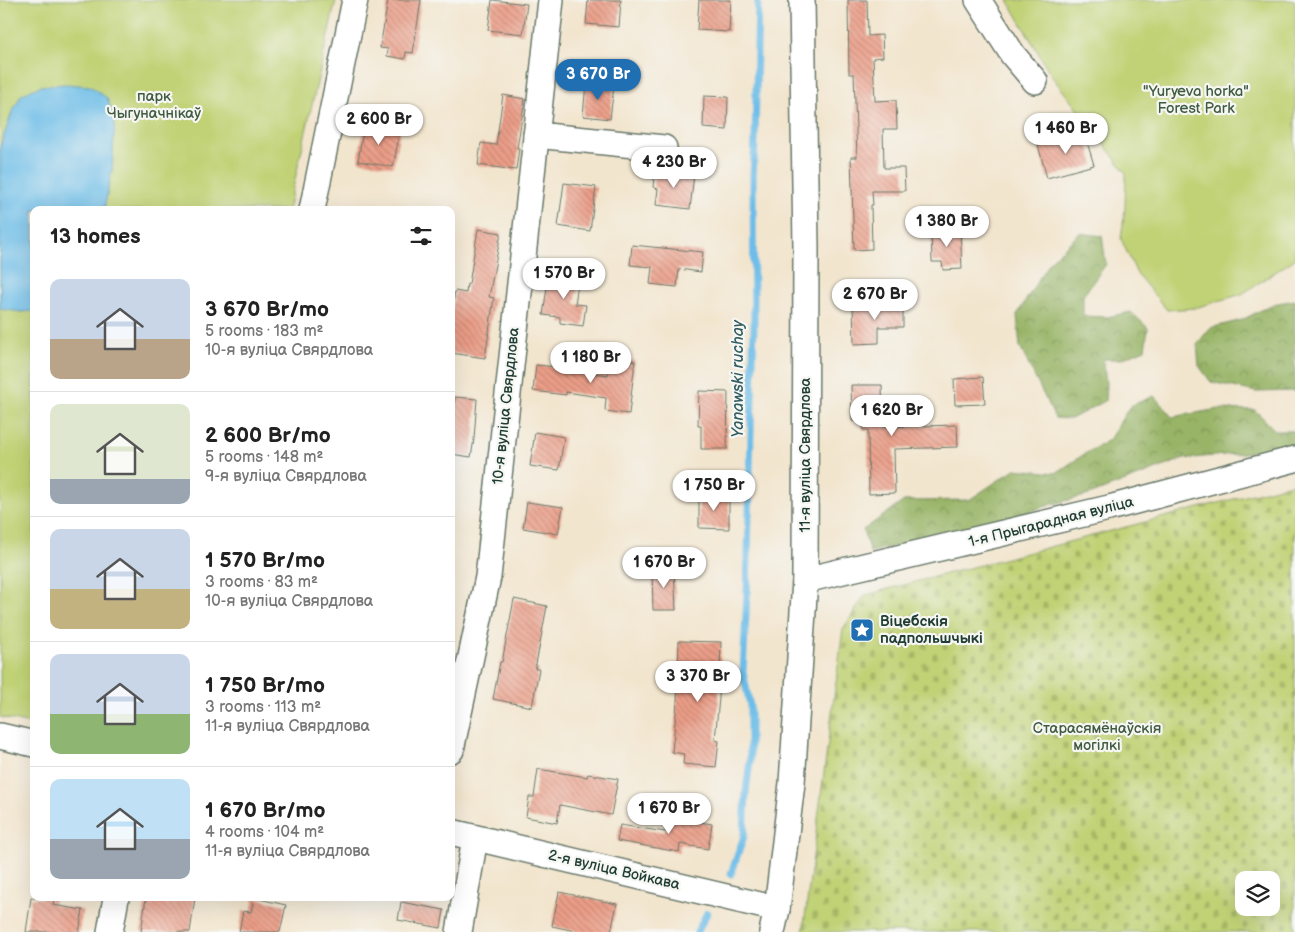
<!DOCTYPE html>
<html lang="en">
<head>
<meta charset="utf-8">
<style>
  :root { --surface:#fff; --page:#f6f6f6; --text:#222; --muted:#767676; --line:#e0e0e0; --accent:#1f6fb2 }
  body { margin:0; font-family:"Balsamiq Sans",sans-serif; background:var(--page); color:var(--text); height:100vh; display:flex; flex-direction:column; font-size:19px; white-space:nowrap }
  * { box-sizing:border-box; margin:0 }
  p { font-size:16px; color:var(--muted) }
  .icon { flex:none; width:28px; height:28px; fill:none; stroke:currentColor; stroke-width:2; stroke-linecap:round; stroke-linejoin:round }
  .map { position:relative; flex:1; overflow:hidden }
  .details { position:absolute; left:30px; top:206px; width:425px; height:695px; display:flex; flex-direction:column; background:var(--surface); border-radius:10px; box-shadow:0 5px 20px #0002 }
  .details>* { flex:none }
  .controls { position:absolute; left:1235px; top:871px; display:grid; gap:10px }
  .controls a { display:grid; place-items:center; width:45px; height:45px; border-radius:10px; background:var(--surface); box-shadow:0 5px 20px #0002; font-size:25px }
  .price { position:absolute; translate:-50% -42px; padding:0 11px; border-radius:18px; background:#fff; color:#222; font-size:16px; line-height:32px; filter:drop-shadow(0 1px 2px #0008) }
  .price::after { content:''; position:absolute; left:50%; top:30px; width:15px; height:11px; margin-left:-8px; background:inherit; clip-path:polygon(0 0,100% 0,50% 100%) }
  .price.active { background:var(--accent); color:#fff }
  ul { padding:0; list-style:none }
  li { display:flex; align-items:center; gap:15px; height:125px; padding:0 20px }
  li+li { border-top:1px solid var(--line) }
  li span { display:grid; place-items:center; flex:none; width:140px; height:100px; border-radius:10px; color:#555 }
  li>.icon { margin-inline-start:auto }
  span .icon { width:60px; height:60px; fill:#fffc; stroke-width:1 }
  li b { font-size:21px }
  h2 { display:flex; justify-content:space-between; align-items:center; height:60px; padding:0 20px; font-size:21px }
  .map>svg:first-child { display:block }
  .forest { fill:url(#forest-crowns); stroke:#5c784d }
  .cemetery { fill:url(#cemetery-stones); stroke:#708854; fill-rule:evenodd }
  .park { fill:#c0d275; stroke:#708854 }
  .water { fill:#6dbde8; stroke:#467d8e }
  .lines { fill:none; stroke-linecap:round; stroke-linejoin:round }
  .stream { stroke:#6dbde8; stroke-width:7 }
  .building { fill:url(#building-back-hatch) }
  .minor-casing { stroke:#69786a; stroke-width:28 }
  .minor { stroke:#fff; stroke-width:25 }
  .labels { text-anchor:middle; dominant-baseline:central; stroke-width:4.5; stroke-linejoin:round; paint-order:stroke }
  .park-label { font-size:15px; fill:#3f5b41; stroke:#f6f6f2 }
  .street-label { font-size:15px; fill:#1f3d34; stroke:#f6f6f2 }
  .poi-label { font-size:15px; font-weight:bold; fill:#1f3d34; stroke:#f6f6f2; text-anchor:start }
  .water-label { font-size:16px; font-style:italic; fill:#325d61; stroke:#f6f6f2 }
</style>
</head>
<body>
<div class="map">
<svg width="1295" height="932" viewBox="0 0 1295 932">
  <defs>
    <pattern id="forest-crowns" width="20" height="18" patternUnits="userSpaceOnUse" patternTransform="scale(1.25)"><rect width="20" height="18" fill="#98b466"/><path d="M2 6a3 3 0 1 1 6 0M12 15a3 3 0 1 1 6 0" fill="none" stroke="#7b9455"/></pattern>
    <pattern id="cemetery-stones" width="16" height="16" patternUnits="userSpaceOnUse" patternTransform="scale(1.25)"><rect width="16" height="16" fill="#c0d275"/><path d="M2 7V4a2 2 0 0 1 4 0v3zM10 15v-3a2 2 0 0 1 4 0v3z" fill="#a5b566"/></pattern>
    <pattern id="building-back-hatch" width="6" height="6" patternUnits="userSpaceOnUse" patternTransform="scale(1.25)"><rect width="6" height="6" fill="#ec9e88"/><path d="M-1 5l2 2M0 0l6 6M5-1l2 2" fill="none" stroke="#bf8270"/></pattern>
  </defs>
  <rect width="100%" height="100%" fill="#f6f6f2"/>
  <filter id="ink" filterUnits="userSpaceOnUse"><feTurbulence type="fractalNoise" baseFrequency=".02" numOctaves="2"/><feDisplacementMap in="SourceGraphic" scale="10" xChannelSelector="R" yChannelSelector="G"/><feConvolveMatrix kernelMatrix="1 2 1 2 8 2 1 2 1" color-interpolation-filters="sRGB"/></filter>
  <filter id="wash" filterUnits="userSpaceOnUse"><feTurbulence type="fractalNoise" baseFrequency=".0096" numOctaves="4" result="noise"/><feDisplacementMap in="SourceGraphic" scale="20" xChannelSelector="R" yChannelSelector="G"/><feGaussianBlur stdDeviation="1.12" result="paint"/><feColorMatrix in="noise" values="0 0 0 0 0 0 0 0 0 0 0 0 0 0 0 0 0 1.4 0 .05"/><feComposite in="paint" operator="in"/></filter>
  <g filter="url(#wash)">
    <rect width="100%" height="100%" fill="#f2e5ce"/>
    <g class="forest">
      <path d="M1080 233 1102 236 1106 264 1083 296V316L1107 317 1131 312 1148 328 1145 349 1121 359H1103L1106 383 1105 401 1071 419 1055 418 1020 347 1017 315 1049 262Z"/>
      <path d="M1295 300V391L1256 392 1211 382 1199 366 1197 344 1210 328 1242 320 1273 304Z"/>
      <path d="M1154 396 1172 417 1219 409 1255 410 1276 431H1295V448L1183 459 1089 495 1053 504 993 523 870 552 863 530 904 501 969 500 1015 469 1056 473 1083 455 1109 440 1130 406Z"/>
    </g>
    <path class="cemetery" d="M1295 483V932H803L843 629 865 595ZM1244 880H1271V908H1244Z"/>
    <g class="park">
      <path d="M0 0H336L288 210H34V725L0 717Z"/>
      <path d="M1008 0H1295V259L1242 294 1195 308 1167 310 1137 274 1121 239 1125 208 1126 173 1051 75Z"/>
    </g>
    <path class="water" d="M66 84 90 86 107 98 115 119 112 170 104 210H34V311L21 312 0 309V147L11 115 21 95 40 86Z"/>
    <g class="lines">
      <g class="stream">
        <path d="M731 874 744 836 746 791 750 761V706L743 672 747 595 751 434 754 324 753 176 755 140 758 0"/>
        <path d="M697 932 707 913"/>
      </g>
    </g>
    <g id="blocks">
      <g class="building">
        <path d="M388 0H421L413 53 406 52 405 59 387 56 388 49 380 48Z"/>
        <path d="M492 0 527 4 523 34 488 30Z"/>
        <path d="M588 0H621L619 27 586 24Z"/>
        <path d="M699 0H731L729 32 697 30Z"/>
        <path d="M848 0H867L868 36 882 35 883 57 873 58 875 101 896 100 897 129H883L884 168H904L905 191H872L873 205H871L872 249 854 250 851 157H857L854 74H849Z"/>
        <path d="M586 83 614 86 610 119 583 116Z"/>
        <path d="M503 95 525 99 517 148H519L516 170 478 165 481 143 496 145Z"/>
        <path d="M704 96 728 97 727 130 703 128Z"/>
        <path d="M364 125 400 131 393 167 358 161Z"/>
        <path d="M1084 132 1094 165 1047 178 1038 145Z"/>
        <path d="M655 169 694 174 690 209 656 205 658 189 653 187Z"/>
        <path d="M564 183 596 187 590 231 558 226Z"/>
        <path d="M960 228 962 269 943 270 942 262H932L931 230Z"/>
        <path d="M478 229 501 233 489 297 494 298 485 358 451 353V315L455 291 466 293 467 284H469Z"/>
        <path d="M632 245 703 252 701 272 679 269 677 287 650 284 652 267 630 265Z"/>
        <path d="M549 273 579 277 575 304 586 305 583 326 560 323V317L543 315Z"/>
        <path d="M853 305H903V327H879V343L854 344Z"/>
        <path d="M610 358 635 361 629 414 605 411 606 398 566 392V395L533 391 536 365 569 368V370L608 375Z"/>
        <path d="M983 377 985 404 955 405 954 379Z"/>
        <path d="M851 385H882L883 427 957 425 958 447 894 449 895 493 869 494 868 430H863V421H852Z"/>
        <path d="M699 391 728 392 727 449H701V426H698Z"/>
        <path d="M455 397 477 399 474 439 471 457 451 454V430L453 431Z"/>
        <path d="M535 432 564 437 559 470 530 466Z"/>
        <path d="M699 496 729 497V529L699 528Z"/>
        <path d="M527 502 563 507 558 534 523 528Z"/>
        <path d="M652 567H674L676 610H653Z"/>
        <path d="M514 599 547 606 535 669H539L532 707 493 699 500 662H502Z"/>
        <path d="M679 641 721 642 719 698 715 740 719 741 716 767 683 764 684 754 672 752 677 703Z"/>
        <path d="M538 769 587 777 588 774 618 779 611 815 560 805 557 823 526 817 529 797H534Z"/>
        <path d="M668 817 712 824 708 849 680 844 679 852 617 841 620 825 665 832Z"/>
        <path d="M559 892 617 904 611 932H580L552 926Z"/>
        <path d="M31 898H54L53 905 83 910 79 932H26Z"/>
        <path d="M146 898H195L190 932H141Z"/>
        <path d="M254 898 286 905 280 932H239L243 911 251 912Z"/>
        <path d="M401 902 444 910 441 928 398 920Z"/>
      </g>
    </g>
  </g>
  <g filter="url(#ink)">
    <use href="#blocks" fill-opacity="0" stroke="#69786a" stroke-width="1"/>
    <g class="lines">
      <g class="minor-casing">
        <g id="minor">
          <path d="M978 0 1013 55 1035 81"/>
          <path d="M536 135 664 148"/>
          <path d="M312 210 355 0"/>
          <path d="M805 580 1109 508 1295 459"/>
          <path d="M0 736 34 744"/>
          <path d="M451 750 488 577 551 0"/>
          <path d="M451 832 777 909"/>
          <path d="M110 932 116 898"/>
          <path d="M459 932 475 838"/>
          <path d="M772 932 777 909 792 783 805 580 806 247 802 0"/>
        </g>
      </g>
      <use href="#minor" class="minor"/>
    </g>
  </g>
  <defs>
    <g id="sight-square" transform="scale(1.25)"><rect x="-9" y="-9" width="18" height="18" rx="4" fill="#1f6fb2" stroke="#f6f6f2"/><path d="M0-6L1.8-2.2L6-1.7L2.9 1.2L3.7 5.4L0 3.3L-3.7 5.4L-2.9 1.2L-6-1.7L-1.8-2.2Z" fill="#fff"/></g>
  </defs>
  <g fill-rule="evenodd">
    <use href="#sight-square" x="862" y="630"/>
  </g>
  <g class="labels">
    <g class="park-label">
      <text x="1196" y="91">"Yuryeva horka"<tspan x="1196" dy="17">Forest Park</tspan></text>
      <text x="154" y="96">парк<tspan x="154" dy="17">Чыгуначнікаў</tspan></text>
      <text x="1097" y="728">Старасямёнаўскія<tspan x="1097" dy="17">могілкі</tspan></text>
    </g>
    <g class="street-label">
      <text transform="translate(506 406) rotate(-84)">10-я вуліца Свярдлова</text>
      <text transform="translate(805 455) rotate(-90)">11-я вуліца Свярдлова</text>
      <text transform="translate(1051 522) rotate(-14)">1-я Прыгарадная вуліца</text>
      <text transform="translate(614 870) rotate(13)">2-я вуліца Войкава</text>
    </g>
    <g class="poi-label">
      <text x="880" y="621">Віцебскія<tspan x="880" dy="17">падпольшчыкі</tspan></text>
    </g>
    <g class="water-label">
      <text transform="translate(738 379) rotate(-90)">Yanawski ruchay</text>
    </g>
  </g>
</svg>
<div class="controls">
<a><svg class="icon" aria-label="layers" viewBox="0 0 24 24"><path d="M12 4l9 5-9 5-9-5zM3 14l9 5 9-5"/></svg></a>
</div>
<b class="price active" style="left:598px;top:101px">3 670 Br</b>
<b class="price" style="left:379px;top:146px">2 600 Br</b>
<b class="price" style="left:1066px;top:155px">1 460 Br</b>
<b class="price" style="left:674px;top:189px">4 230 Br</b>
<b class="price" style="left:947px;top:248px">1 380 Br</b>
<b class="price" style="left:564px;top:300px">1 570 Br</b>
<b class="price" style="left:875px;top:321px">2 670 Br</b>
<b class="price" style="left:591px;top:384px">1 180 Br</b>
<b class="price" style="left:892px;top:437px">1 620 Br</b>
<b class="price" style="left:714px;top:512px">1 750 Br</b>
<b class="price" style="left:664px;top:589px">1 670 Br</b>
<b class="price" style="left:698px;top:703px">3 370 Br</b>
<b class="price" style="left:669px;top:835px">1 670 Br</b>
<section class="details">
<h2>13 homes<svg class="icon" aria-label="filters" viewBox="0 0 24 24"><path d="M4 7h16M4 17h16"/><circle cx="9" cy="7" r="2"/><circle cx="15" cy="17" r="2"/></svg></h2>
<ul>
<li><span style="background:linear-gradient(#c9d6e8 60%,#b9a48a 0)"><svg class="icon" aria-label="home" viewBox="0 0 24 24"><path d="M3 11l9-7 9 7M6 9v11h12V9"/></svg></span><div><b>3 670 Br/mo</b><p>5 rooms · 183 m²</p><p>10-я вуліца Свярдлова</p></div></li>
<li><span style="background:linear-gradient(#dfe7d0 75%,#9aa5b1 0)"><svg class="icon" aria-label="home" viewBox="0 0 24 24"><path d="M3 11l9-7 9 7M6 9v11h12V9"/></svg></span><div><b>2 600 Br/mo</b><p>5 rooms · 148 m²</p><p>9-я вуліца Свярдлова</p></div></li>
<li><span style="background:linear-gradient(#c9d6e8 60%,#c2b280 0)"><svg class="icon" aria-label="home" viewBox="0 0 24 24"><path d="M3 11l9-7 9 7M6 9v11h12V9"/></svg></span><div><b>1 570 Br/mo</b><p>3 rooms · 83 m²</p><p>10-я вуліца Свярдлова</p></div></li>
<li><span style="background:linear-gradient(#c9d6e8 60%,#8fb573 0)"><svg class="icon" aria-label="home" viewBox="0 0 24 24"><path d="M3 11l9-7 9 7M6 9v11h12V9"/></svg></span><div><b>1 750 Br/mo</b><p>3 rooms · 113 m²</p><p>11-я вуліца Свярдлова</p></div></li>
<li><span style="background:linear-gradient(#bfe0f5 60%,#9aa5b1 0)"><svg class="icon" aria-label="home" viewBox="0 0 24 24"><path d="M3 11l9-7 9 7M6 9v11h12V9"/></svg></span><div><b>1 670 Br/mo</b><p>4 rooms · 104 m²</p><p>11-я вуліца Свярдлова</p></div></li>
</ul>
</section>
</div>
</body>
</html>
